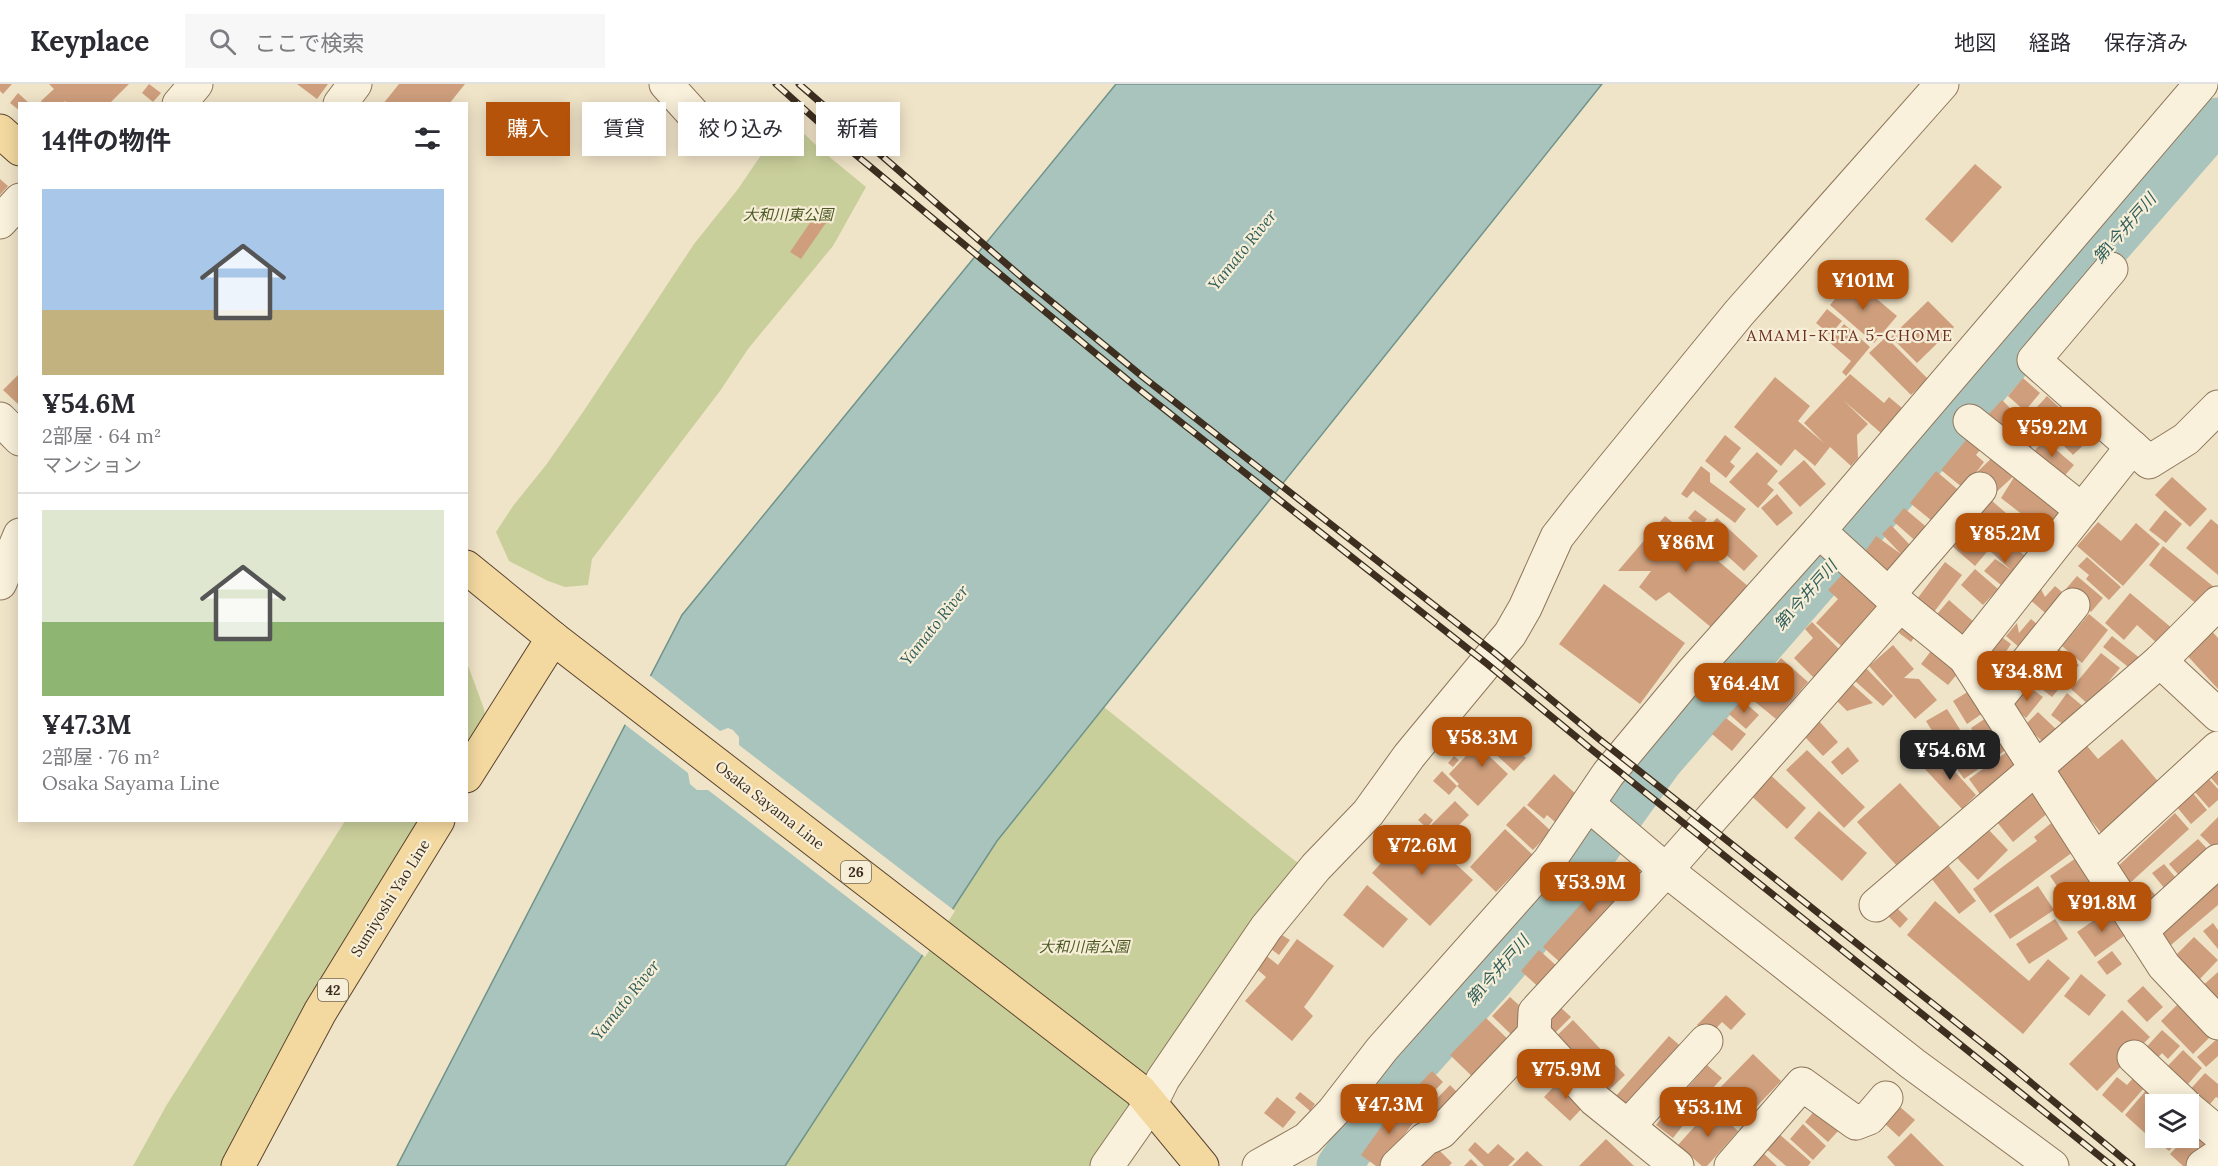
<!DOCTYPE html>
<html lang="ja">
<head>
<meta charset="utf-8">
<style>
  :root { --surface:#fff; --page:#f7f7f7; --text:#2b2b33; --muted:#7c7c81; --line:#e1e1e2; --accent:#b45309 }
  body { margin:0; font-family:Lora,"Noto Sans JP",serif; background:var(--page); color:var(--text); height:100vh; display:flex; flex-direction:column; font-size:22px; white-space:nowrap }
  * { box-sizing:border-box; margin:0 }
  p { font-size:20px; color:var(--muted) }
  .icon { flex:none; width:33px; height:33px; fill:none; stroke:currentColor; stroke-width:2; stroke-linecap:round; stroke-linejoin:round }
  .map { position:relative; flex:1; overflow:hidden }
  .side { position:absolute; left:18px; top:18px; width:450px; height:720px; display:flex; flex-direction:column; background:var(--surface); border-radius:0px; box-shadow:0 3px 15px #0003 }
  .side>* { flex:none }
  .top-card { position:absolute; left:486px; top:18px; width:570px; height:54px; display:flex; gap:12px }
  .fabs { position:absolute; left:2145px; top:1010px; display:grid; gap:12px }
  .fabs a { display:grid; place-items:center; width:54px; height:54px; border-radius:0px; background:var(--surface); box-shadow:0 3px 15px #0003; font-size:30px }
  .price { position:absolute; translate:-50% -51px; padding:0 14px; border-radius:12px; background:var(--accent); color:#fff; font-size:20px; line-height:39px; filter:drop-shadow(0 2px 3px #0008) }
  .price::after { content:''; position:absolute; left:50%; top:36px; width:18px; height:14px; margin-left:-9px; background:inherit; clip-path:polygon(0 0,100% 0,50% 100%) }
  .price.active { background:#222; color:#fff }
  ul { padding:0; list-style:none }
  li { display:grid; align-content:center; gap:12px; height:318px; padding:0 24px }
  li+li { border-top:2px solid var(--line) }
  li span { display:grid; place-items:center; height:186px; border-radius:0px; color:#555 }
  li>.icon { margin-inline-start:auto }
  span .icon { width:108px; height:108px; fill:#fffc; stroke-width:1 }
  li b { font-size:26px }
  h2 { display:flex; justify-content:space-between; align-items:center; height:72px; padding:0 24px; font-size:26px }
  .pill { padding:0 21px; border-radius:0px; background:var(--surface); box-shadow:0 3px 15px #0003; font-size:21px; line-height:54px }
  .pill.active { background:var(--accent); color:#fff }
  header { display:flex; align-items:center; gap:36px; box-sizing:border-box; height:84px; padding:0 30px; background:var(--surface); border-bottom:2px solid var(--line) }
  header strong { font-size:28px }
  nav { display:flex; gap:33px; margin-inline-start:auto; font-size:21px }
  .search { width:420px; height:54px; background:var(--page); display:flex; align-items:center; gap:15px; box-sizing:border-box; padding:0 21px; border-radius:0px; color:var(--muted); font-size:22px }
  .map>svg:first-child { display:block }
  .green { fill:#c9cf9b }
  .water { fill:#a9c4bc; stroke:#6f938a; stroke-width:1.5 }
  .pier { fill:#f0e4c8 }
  .lines { fill:none; stroke-linecap:round; stroke-linejoin:round }
  .river { stroke:#a9c4bc; stroke-width:45 }
  .building { fill:#cf9f7d }
  .minor-casing { stroke:#8d765c; stroke-width:35 }
  .major-casing { stroke:#5b4430; stroke-width:35 }
  .minor { stroke:#faf1dc; stroke-width:33 }
  .major { stroke:#f3d9a0; stroke-width:33 }
  .rail-casing { stroke:#3d2e20; stroke-width:7 }
  .rail { stroke:#f7eed8; stroke-width:4.5; stroke-dasharray:14; stroke-linecap:butt }
  .labels { text-anchor:middle; dominant-baseline:central; stroke-width:4.5; stroke-linejoin:round; paint-order:stroke }
  .shield { fill:#f7eed8; stroke:#756857; stroke-width:1.5 }
  .shield-label { font-size:14px; font-weight:bold; fill:#3d2e20 }
  .park-label { font-size:15px; font-style:italic; fill:#4d5a26; stroke:#f7eed8 }
  .street-label { font-size:15px; fill:#3d2e20; stroke:#f7eed8 }
  .water-label { font-size:16px; font-style:italic; fill:#2f5d5a; stroke:#f7eed8 }
  .neighbourhood-label { font-size:16px; letter-spacing:1.5px; fill:#6b2e1e; stroke:#f7eed8 }
</style>
</head>
<body>
<header>
<strong>Keyplace</strong>
<div class="search"><svg class="icon" aria-label="search" viewBox="0 0 24 24"><circle cx="10" cy="10" r="6"/><path d="M15 15l6 6"/></svg>ここで検索</div>
<nav><a>地図</a><a>経路</a><a>保存済み</a></nav>
</header>
<div class="map">
<svg width="2218" height="1082" viewBox="0 0 2218 1082">
  <rect width="100%" height="100%" fill="#f0e4c8"/>
  <g class="green">
    <path d="M790 36 821 66 866 103 833 162 748 265 720 307 592 475 588 501 565 503 548 497 509 477 496 448 513 422 546 381 583 328 694 160 738 105 772 55Z"/>
    <path d="M466 576 484 625 487 641 466 677Z"/>
    <path d="M1104 623 1304 784 1139 1005 1098 1067 1094 1082H785L997 758Z"/>
    <path d="M345 737H429L229 1082H133L166 1022Z"/>
  </g>
  <path class="water" d="M1116 0H1602L997 757 785 1082H397L682 531Z"/>
  <path class="pier" d="M648 590 720 647 728 644 733 646 739 653V661L955 827 925 873 708 706H697L690 700 688 689 623 639Z"/>
  <g class="lines">
    <path class="river" d="M1339 1082 1395 1003 1492 895 1562 813 1660 677 2218 36"/>
  </g>
  <g class="building">
    <path d="M0 0H12L3 10 0 7Z"/>
    <path d="M49 0H129L109 20H80L78 18 68 20 65 17 62 20H43L41 17 54 5Z"/>
    <path d="M149 0 161 9 153 18 142 9Z"/>
    <path d="M297 0H328L317 15Z"/>
    <path d="M399 0H465L449 20H383Z"/>
    <path d="M18 9 30 20H20V27L10 19Z"/>
    <path d="M1975 80 2002 103 1952 159 1925 135Z"/>
    <path d="M0 95 8 102 0 111Z"/>
    <path d="M816 130 828 136 801 175 790 168Z"/>
    <path d="M1852 194 1897 232 1874 259 1830 221Z"/>
    <path d="M1928 217 1954 243 1917 279 1891 253Z"/>
    <path d="M1827 225 1842 237 1830 251 1816 239Z"/>
    <path d="M1844 240 1870 263 1846 292 1842 288 1851 277 1829 258Z"/>
    <path d="M1886 253 1928 295 1911 311 1869 269Z"/>
    <path d="M20 289V322L3 306Z"/>
    <path d="M1850 290 1884 319 1889 313 1902 324 1881 349 1843 316 1868 340 1857 351 1858 374 1851 382 1830 363 1815 382 1795 365 1781 382 1734 343 1775 293 1810 322 1798 337 1824 359 1804 339Z"/>
    <path d="M2023 294 2040 309 2025 327 2008 312Z"/>
    <path d="M2047 312 2062 326 2043 346 2028 333Z"/>
    <path d="M2002 316 2015 329 2001 343 1988 331Z"/>
    <path d="M2018 332 2029 342 2016 357 2005 348Z"/>
    <path d="M2080 337 2094 351 2073 371 2060 358Z"/>
    <path d="M2034 342 2043 346 2027 369 2018 361Z"/>
    <path d="M2050 349 2060 358 2054 364 2074 381 2059 398 2030 372Z"/>
    <path d="M1971 350 1984 361 1976 371 1984 378 1975 390 1996 370 2016 390 1993 411 1968 408 1941 386Z"/>
    <path d="M1725 351 1741 364 1730 378 1735 382 1726 394 1705 377Z"/>
    <path d="M1757 368 1778 387 1767 400 1774 406 1758 424 1729 398Z"/>
    <path d="M1804 376 1826 400 1800 423 1778 399Z"/>
    <path d="M1701 382 1710 389V398L1746 425 1735 439 1693 407 1687 414 1681 410Z"/>
    <path d="M1936 387 1963 410 1937 441 1910 419Z"/>
    <path d="M2016 390 2069 427 2050 452 2001 414Z"/>
    <path d="M2172 393 2207 425 2190 443 2155 411Z"/>
    <path d="M1777 410 1793 429 1777 442 1761 424Z"/>
    <path d="M1991 416 2014 436 1975 482 1952 462Z"/>
    <path d="M1904 424 1930 446 1919 460 1893 437Z"/>
    <path d="M1695 426 1707 435 1700 444 1688 434Z"/>
    <path d="M2165 426 2182 440 2166 459 2149 446Z"/>
    <path d="M1665 432 1749 503 1713 545 1669 508 1656 517 1639 503 1651 487H1618Z"/>
    <path d="M1717 434 1758 472 1744 487 1702 449Z"/>
    <path d="M2211 435 2218 441V491L2186 464Z"/>
    <path d="M2098 438 2121 457 2136 439 2160 460 2123 502 2077 462Z"/>
    <path d="M1891 441 1910 461 1901 470 1902 476 1891 492 1862 472 1876 452 1901 470 1882 450Z"/>
    <path d="M2028 450 2042 461 2033 472 2019 461Z"/>
    <path d="M2005 454 2026 473 2007 506 1984 487 1995 475 2011 486 1991 468Z"/>
    <path d="M2163 462 2214 503 2199 522 2149 481Z"/>
    <path d="M2087 473 2121 503 2109 516 2086 495 2089 491 2078 482Z"/>
    <path d="M1945 478 1962 491 1934 528 1917 515Z"/>
    <path d="M1849 483 1887 517 1849 569 1816 539 1838 515 1828 506Z"/>
    <path d="M1975 485 1998 505 1983 521 1961 501Z"/>
    <path d="M2077 492 2103 514 2091 528 2065 506Z"/>
    <path d="M1604 500 1685 559 1640 620 1559 560Z"/>
    <path d="M2055 502 2069 514 2051 534 2029 515 2040 503 2045 513Z"/>
    <path d="M2130 509 2173 545 2159 561 2137 541 2124 556 2105 539Z"/>
    <path d="M1949 516 1975 539 1964 563 1932 536Z"/>
    <path d="M2089 530 2108 546 2082 579 2062 562Z"/>
    <path d="M2031 535 2046 548 2027 570 2006 552 2017 539 2019 549Z"/>
    <path d="M1812 538 1841 567 1815 595 1794 574 1813 554 1805 545Z"/>
    <path d="M1905 540 1917 549 1911 558 1899 549Z"/>
    <path d="M2209 544 2218 554V605L2183 567Z"/>
    <path d="M1996 549 2011 560 1988 595 1979 574Z"/>
    <path d="M2112 552 2141 575 2132 586 2103 563Z"/>
    <path d="M1893 561 1914 585 1904 594 1919 595 1937 616 1915 635 1869 582Z"/>
    <path d="M2059 565 2079 581 2052 613 2033 598Z"/>
    <path d="M1931 567 1958 589 1948 601 1921 580Z"/>
    <path d="M2101 569 2120 584 2089 621 2071 605Z"/>
    <path d="M1781 574 1808 598 1776 635 1748 612Z"/>
    <path d="M1866 584 1893 612 1883 622 1854 596Z"/>
    <path d="M1851 599 1873 619 1847 627 1836 616Z"/>
    <path d="M2028 602 2043 613 2026 634 2011 622Z"/>
    <path d="M1969 607 1983 629 1967 640 1953 617Z"/>
    <path d="M2067 609 2085 624 2069 645 2051 631Z"/>
    <path d="M1742 616 1759 631 1746 645 1729 630Z"/>
    <path d="M1947 625 1961 647 1940 660 1926 637Z"/>
    <path d="M2038 628 2057 646 2044 659 2025 641Z"/>
    <path d="M1726 634 1746 650 1732 667 1712 650Z"/>
    <path d="M1986 634 2007 665 1964 695 1943 664 1966 649 1978 666 1984 663 1971 644Z"/>
    <path d="M1819 637 1838 658 1823 672 1804 652Z"/>
    <path d="M1493 643 1526 674 1514 687 1491 666 1487 670 1508 690 1478 722 1457 702 1449 711 1433 697 1442 687 1457 702 1459 700 1449 690Z"/>
    <path d="M2122 655 2162 702 2103 751 2055 693V679L2082 656 2098 675Z"/>
    <path d="M1462 660 1468 665 1462 672 1457 667Z"/>
    <path d="M1848 663 1859 677 1842 691 1831 678Z"/>
    <path d="M1807 666 1865 723 1844 744 1786 686Z"/>
    <path d="M2008 667 2021 685 1982 713 1969 695Z"/>
    <path d="M1939 670 1976 711 1962 725 1924 684Z"/>
    <path d="M1454 672 1459 676 1453 683 1448 679Z"/>
    <path d="M1763 684 1806 724 1787 745 1744 705Z"/>
    <path d="M2216 687 2218 689V702L2210 693Z"/>
    <path d="M1554 690 1578 712 1555 738 1547 731 1544 735 1527 721Z"/>
    <path d="M2208 694 2218 705V716L2209 724 2194 707Z"/>
    <path d="M1900 699 1940 743 1897 782 1857 738Z"/>
    <path d="M2033 708 2049 728 2013 758 1997 738Z"/>
    <path d="M2192 708 2207 726 2191 740 2176 722Z"/>
    <path d="M1455 717 1469 731 1444 756 1430 742Z"/>
    <path d="M1524 722 1551 747 1533 766 1506 741Z"/>
    <path d="M1819 727 1867 769 1842 797 1794 754Z"/>
    <path d="M1425 729 1433 736 1427 744 1418 736Z"/>
    <path d="M2175 729 2189 745 2130 799 2116 784Z"/>
    <path d="M2218 733V768L2200 751Z"/>
    <path d="M2055 736 2077 765 1990 829 1973 805 2037 757 2034 753Z"/>
    <path d="M1415 742 1473 796 1430 842 1372 789Z"/>
    <path d="M1505 745 1533 771 1496 808 1470 783Z"/>
    <path d="M1988 745 2008 766 1978 796 1957 774Z"/>
    <path d="M2198 755 2214 772 2185 798 2169 780Z"/>
    <path d="M2079 772 2099 800 2070 821 2050 792Z"/>
    <path d="M1618 778 1637 795 1562 880 1543 863Z"/>
    <path d="M2164 780 2181 800 2169 810 2152 789Z"/>
    <path d="M1948 781 1976 817 1959 830 1931 794Z"/>
    <path d="M2143 798 2164 820 2151 832 2130 809Z"/>
    <path d="M2218 798V821L2171 861 2160 847Z"/>
    <path d="M1367 801 1408 835 1383 864 1343 831Z"/>
    <path d="M2038 802 2054 826 2010 855 1994 831Z"/>
    <path d="M1935 817 2029 897 2048 875 2070 894 2023 950 1907 851Z"/>
    <path d="M1894 821 1908 835 1900 844 1885 829Z"/>
    <path d="M2110 825 2127 850 2095 873 2077 848Z"/>
    <path d="M2055 835 2068 855 2029 880 2016 860Z"/>
    <path d="M2213 839 2218 846V865L2203 847Z"/>
    <path d="M1277 848 1290 856 1279 871 1267 862Z"/>
    <path d="M2194 853 2218 876 2198 897 2174 873Z"/>
    <path d="M1297 855 1334 882 1304 923 1313 932 1292 957 1245 917 1266 893 1252 881 1262 868 1278 881Z"/>
    <path d="M1539 866 1559 884 1545 909 1521 887Z"/>
    <path d="M2112 867 2122 880 2107 891 2097 878Z"/>
    <path d="M2218 888V916L2200 904Z"/>
    <path d="M2081 890 2106 911 2089 932 2064 912Z"/>
    <path d="M2143 902 2163 923 2147 938 2127 917Z"/>
    <path d="M1726 911 1746 930 1731 946 1722 938 1709 952 1697 941Z"/>
    <path d="M1510 913 1530 931 1519 958 1492 932Z"/>
    <path d="M2182 916 2215 948 2193 970 2161 937Z"/>
    <path d="M1559 922 1571 933 1552 952 1547 935Z"/>
    <path d="M2122 926 2150 953 2097 1007 2069 980Z"/>
    <path d="M1486 934 1515 962 1479 999 1450 971Z"/>
    <path d="M1573 936 1625 991 1606 1009 1547 961Z"/>
    <path d="M2162 946 2180 962 2168 975 2162 969 2153 979 2141 969Z"/>
    <path d="M1669 952 1685 966 1630 1027 1615 1013Z"/>
    <path d="M2218 954V972L2206 983 2197 973Z"/>
    <path d="M2183 966 2202 984 2182 1007 2162 988Z"/>
    <path d="M1753 970 1781 997 1740 1040 1712 1012Z"/>
    <path d="M1707 981 1722 994 1696 1023 1682 1010Z"/>
    <path d="M1432 987 1443 998 1416 1026 1405 1015Z"/>
    <path d="M2205 989 2218 1000V1014L2216 1013 2205 1026 2187 1009Z"/>
    <path d="M2117 993 2127 1001 2134 993 2145 1003 2122 1029 2102 1011Z"/>
    <path d="M1561 995 1587 1019 1570 1037 1544 1013Z"/>
    <path d="M1450 1001 1464 1015 1434 1045 1420 1032Z"/>
    <path d="M2148 1004 2161 1020H2156V1040L2146 1050 2125 1031Z"/>
    <path d="M1300 1008 1315 1020 1310 1027 1295 1014Z"/>
    <path d="M1277 1013 1296 1028 1283 1044 1264 1029Z"/>
    <path d="M1679 1013 1695 1026 1673 1054 1656 1041Z"/>
    <path d="M1398 1019 1418 1032 1382 1082H1376L1361 1071Z"/>
    <path d="M1899 1022 1915 1036 1899 1053 1883 1038Z"/>
    <path d="M1712 1023 1738 1047 1707 1082H1702L1678 1061Z"/>
    <path d="M1817 1024 1840 1045 1828 1058 1805 1038Z"/>
    <path d="M1803 1040 1826 1062 1813 1076 1790 1055Z"/>
    <path d="M2156 1046V1053H2173L2178 1057 2169 1067 2151 1052Z"/>
    <path d="M2193 1046 2208 1061 2189 1082H2183L2170 1070Z"/>
    <path d="M1777 1048 1811 1078 1808 1082H1786L1764 1063Z"/>
    <path d="M1911 1049 1944 1082H1895L1887 1073Z"/>
    <path d="M1606 1055 1634 1082H1579Z"/>
    <path d="M1475 1058 1488 1070 1498 1060 1515 1075 1508 1082H1484L1468 1066Z"/>
    <path d="M1432 1059 1452 1079 1449 1082H1410Z"/>
    <path d="M1527 1067 1543 1082H1512Z"/>
    <path d="M1761 1067 1777 1082H1748Z"/>
    <path d="M1471 1075 1478 1082H1464Z"/>
  </g>
  <g class="lines">
    <g class="minor-casing">
      <g id="minor">
        <path d="M666 0 705 43"/>
        <path d="M179 20 196 0"/>
        <path d="M340 20 355 0"/>
        <path d="M0 138 20 116"/>
        <path d="M2111 185 2034 276 2149 378 2186 355 2218 323"/>
        <path d="M0 335 20 355"/>
        <path d="M1970 337 2082 426"/>
        <path d="M1819 447 1900 521 1965 574 2036 684 2160 577 2218 519"/>
        <path d="M0 499 20 451"/>
        <path d="M1889 510 1980 405"/>
        <path d="M1965 574 2132 363"/>
        <path d="M2160 577 2218 631"/>
        <path d="M1994 619 2073 521"/>
        <path d="M1588 720 1666 786 1913 980 2052 1082"/>
        <path d="M2096 776 2218 664"/>
        <path d="M1876 821 2036 684 2164 882 2218 939"/>
        <path d="M2141 847 2218 777"/>
        <path d="M1534 950 1595 1016 1677 1082"/>
        <path d="M2134 973 2184 1020"/>
        <path d="M2188 1024 2218 1049"/>
        <path d="M1628 1042 1706 957"/>
        <path d="M1107 1082 1151 1019 1163 995 1266 844 1316 783 1368 729 1409 672 1510 550 1525 524 1557 453 1582 421 1739 229 1942 0"/>
        <path d="M1259 1082 1307 1055 1333 1028 1382 965 1549 777 1608 690 1692 589 1819 447 2201 0"/>
        <path d="M1397 1082 1425 1055 1441 1048 1534 950 1535 928 1666 786 1900 521"/>
        <path d="M1731 1082 1802 1000 1856 1039 1869 1034 1886 1014"/>
        <path d="M2203 1082 2218 1072"/>
      </g>
    </g>
    <g class="major-casing">
      <g id="major">
        <path d="M0 47 20 65"/>
        <path d="M466 483 553 554 1140 1007 1202 1082"/>
        <path d="M466 692 553 554"/>
        <path d="M238 1082 320 928 438 736"/>
      </g>
    </g>
    <use href="#minor" class="minor"/>
    <use href="#major" class="major"/>
    <g class="rail-casing">
      <g id="rail">
        <path d="M776 0 844 61 1135 302 1486 579 1591 665 2112 1082"/>
        <path d="M799 0 1025 196 1143 293 1495 569 1599 655 2000 973 2132 1082"/>
      </g>
    </g>
    <use href="#rail" class="rail"/>
  </g>
  <g class="labels">
    <g class="shield">
      <rect x="841" y="777" width="30" height="22" rx="4.5"/>
      <rect x="318" y="895" width="30" height="22" rx="4.5"/>
    </g>
    <g class="shield-label">
      <text x="856" y="788">26</text>
      <text x="333" y="906">42</text>
    </g>
    <g class="park-label">
      <text x="788" y="130">大和川東公園</text>
      <text x="1084" y="862">大和川南公園</text>
    </g>
    <g class="street-label">
      <text transform="translate(770 721) rotate(38)">Osaka Sayama Line</text>
      <text transform="translate(390 814) rotate(-58)">Sumiyoshi Yao Line</text>
    </g>
    <g class="water-label">
      <text transform="translate(2124 144) rotate(-49)">第1今井戸川</text>
      <text transform="translate(1242 166) rotate(-51)">Yamato River</text>
      <text transform="translate(1805 511) rotate(-49)">第1今井戸川</text>
      <text transform="translate(934 541) rotate(-51)">Yamato River</text>
      <text transform="translate(1497 886) rotate(-49)">第1今井戸川</text>
      <text transform="translate(625 916) rotate(-51)">Yamato River</text>
    </g>
    <g class="neighbourhood-label">
      <text x="1850" y="251">AMAMI-KITA 5-CHOME</text>
    </g>
  </g>
</svg>
<div class="fabs">
<a><svg class="icon" aria-label="layers" viewBox="0 0 24 24"><path d="M12 4l9 5-9 5-9-5zM3 14l9 5 9-5"/></svg></a>
</div>
<b class="price" style="left:1863px;top:227px">¥101M</b>
<b class="price" style="left:2052px;top:374px">¥59.2M</b>
<b class="price" style="left:2005px;top:480px">¥85.2M</b>
<b class="price" style="left:1686px;top:489px">¥86M</b>
<b class="price" style="left:2027px;top:618px">¥34.8M</b>
<b class="price" style="left:1744px;top:630px">¥64.4M</b>
<b class="price" style="left:1482px;top:684px">¥58.3M</b>
<b class="price active" style="left:1950px;top:697px">¥54.6M</b>
<b class="price" style="left:1422px;top:792px">¥72.6M</b>
<b class="price" style="left:1590px;top:829px">¥53.9M</b>
<b class="price" style="left:2102px;top:849px">¥91.8M</b>
<b class="price" style="left:1566px;top:1016px">¥75.9M</b>
<b class="price" style="left:1389px;top:1051px">¥47.3M</b>
<b class="price" style="left:1708px;top:1054px">¥53.1M</b>
<div class="top-card">
<a class="pill active">購入</a>
<a class="pill">賃貸</a>
<a class="pill">絞り込み</a>
<a class="pill">新着</a>
</div>
<section class="side">
<h2>14件の物件<svg class="icon" aria-label="filters" viewBox="0 0 24 24"><path d="M4 7h16M4 17h16"/><circle cx="9" cy="7" r="2"/><circle cx="15" cy="17" r="2"/></svg></h2>
<ul>
<li><span style="background:linear-gradient(#a9c7e8 65%,#c2b280 0)"><svg class="icon" aria-label="home" viewBox="0 0 24 24"><path d="M3 11l9-7 9 7M6 9v11h12V9"/></svg></span><div><b>¥54.6M</b><p>2部屋 · 64 m²</p><p>マンション</p></div></li>
<li><span style="background:linear-gradient(#dfe7d0 60%,#8fb573 0)"><svg class="icon" aria-label="home" viewBox="0 0 24 24"><path d="M3 11l9-7 9 7M6 9v11h12V9"/></svg></span><div><b>¥47.3M</b><p>2部屋 · 76 m²</p><p>Osaka Sayama Line</p></div></li>
</ul>
</section>
</div>
</body>
</html>
